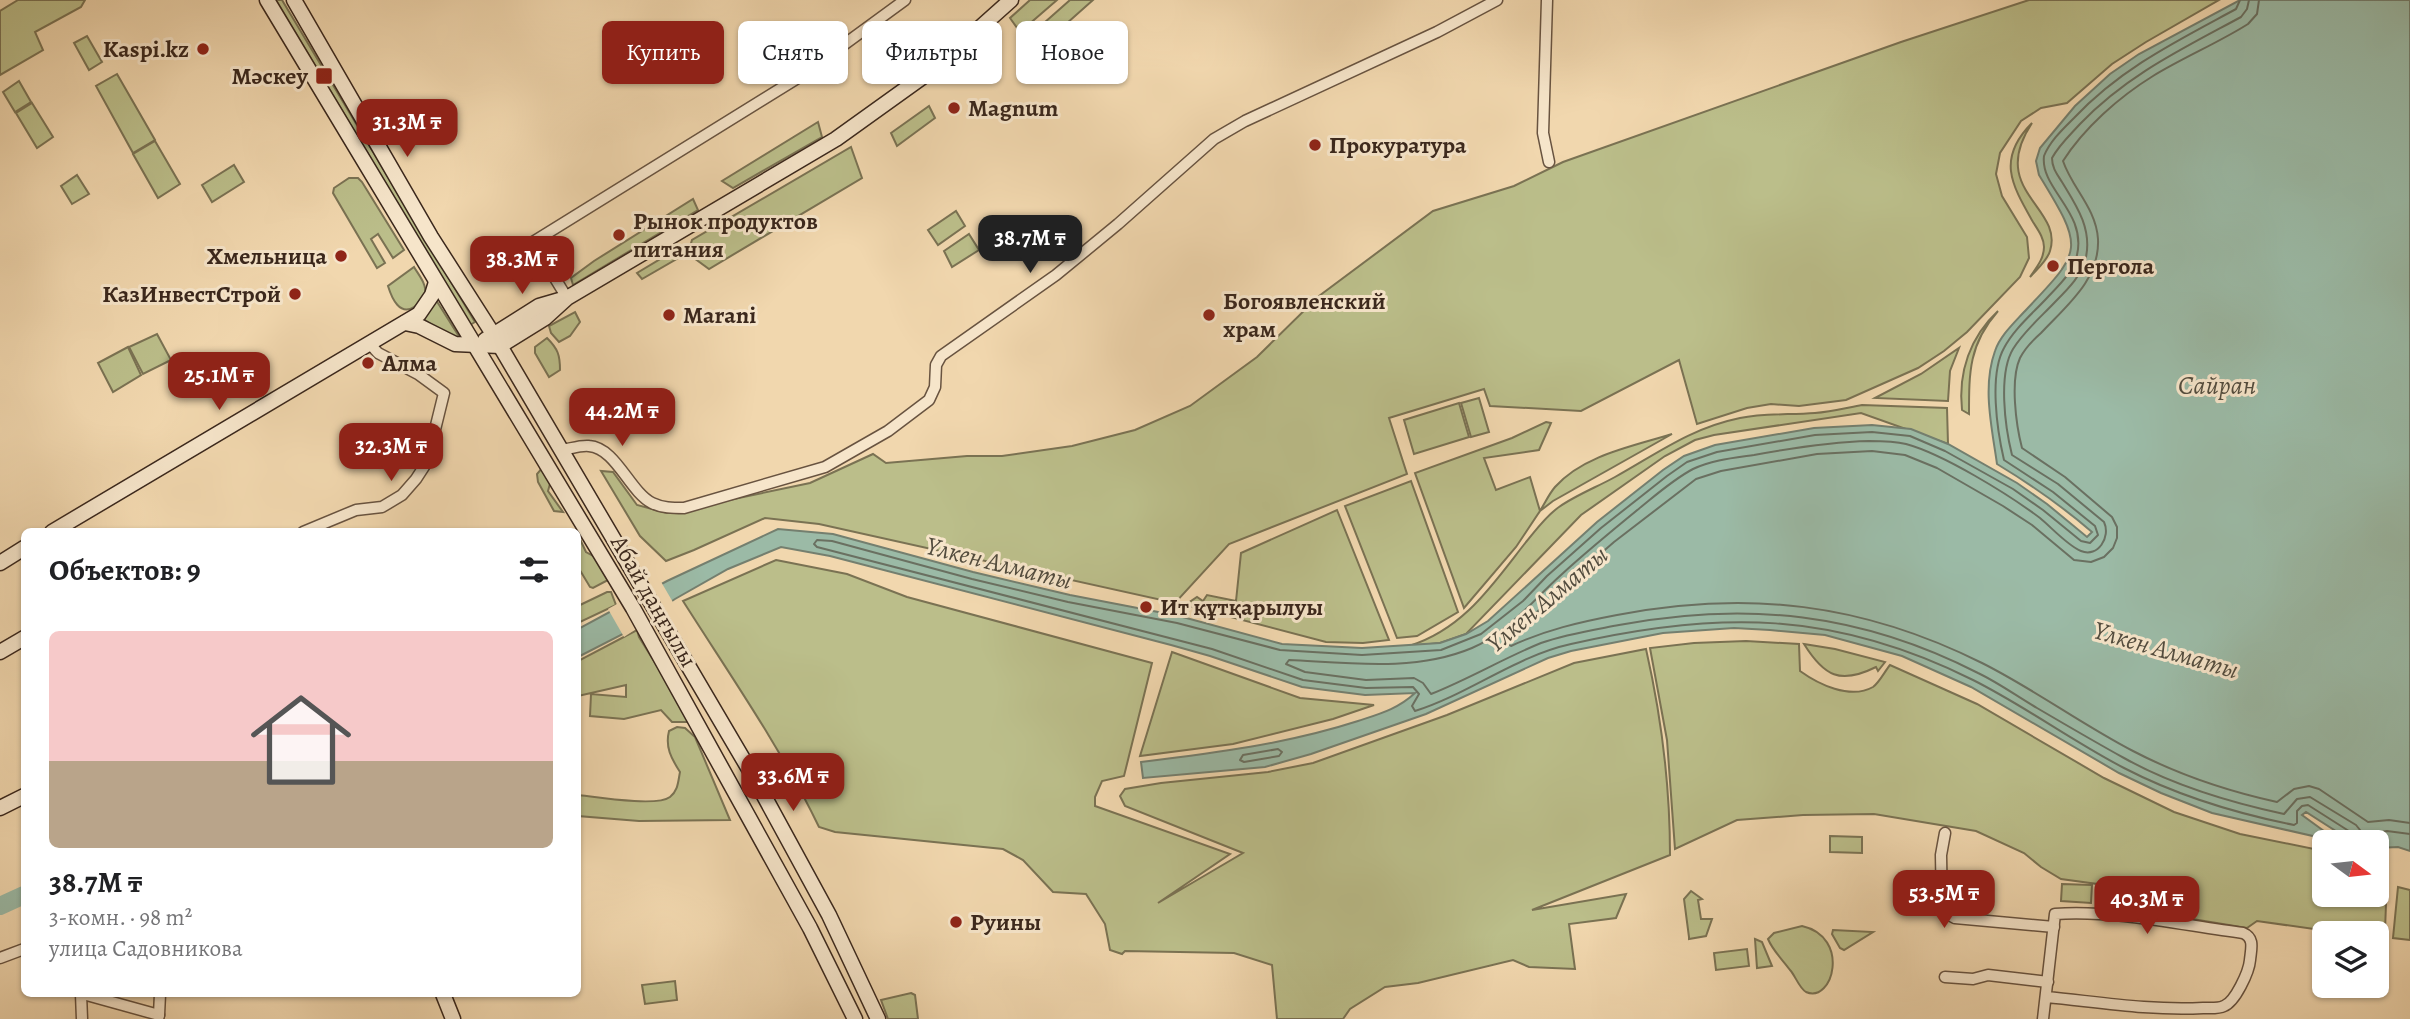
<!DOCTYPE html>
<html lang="ru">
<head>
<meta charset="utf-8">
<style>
  :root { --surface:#fff; --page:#f6f6f6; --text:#202124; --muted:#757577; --accent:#8f2418 }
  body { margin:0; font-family:Alegreya,serif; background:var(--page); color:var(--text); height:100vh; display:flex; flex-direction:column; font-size:26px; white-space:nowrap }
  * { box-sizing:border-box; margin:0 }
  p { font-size:23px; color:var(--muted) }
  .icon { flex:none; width:38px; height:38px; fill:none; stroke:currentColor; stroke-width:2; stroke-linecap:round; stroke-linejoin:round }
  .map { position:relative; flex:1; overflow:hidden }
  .sheet { position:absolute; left:21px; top:528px; width:560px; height:469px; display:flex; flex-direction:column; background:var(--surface); border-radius:10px; box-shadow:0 2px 5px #0004 }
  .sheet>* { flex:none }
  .guide { position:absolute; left:602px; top:21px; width:665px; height:63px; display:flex; gap:14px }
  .needle { width:46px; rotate:105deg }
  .tools { position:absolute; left:2312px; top:830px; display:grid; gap:14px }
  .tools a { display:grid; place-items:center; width:77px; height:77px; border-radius:10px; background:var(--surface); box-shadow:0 2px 5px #0004; font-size:35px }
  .price { position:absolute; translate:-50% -60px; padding:0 16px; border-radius:14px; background:var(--accent); color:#fff; font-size:23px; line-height:46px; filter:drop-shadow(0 2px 4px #0008) }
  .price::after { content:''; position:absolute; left:50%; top:42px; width:21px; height:16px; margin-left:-10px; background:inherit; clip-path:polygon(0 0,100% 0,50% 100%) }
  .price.current { background:#222; color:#fff }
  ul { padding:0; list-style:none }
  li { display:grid; align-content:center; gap:14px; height:371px; padding:0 28px }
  li span { display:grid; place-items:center; height:217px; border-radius:10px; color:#555 }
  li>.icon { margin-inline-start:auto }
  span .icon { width:126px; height:126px; fill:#fffc; stroke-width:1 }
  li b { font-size:30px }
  h2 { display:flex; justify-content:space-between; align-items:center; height:84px; padding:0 28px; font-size:30px }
  .pill { padding:0 24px; border-radius:10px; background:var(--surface); box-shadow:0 2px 5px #0004; font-size:24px; line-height:63px }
  .pill.current { background:var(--accent); color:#fff }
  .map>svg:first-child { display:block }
  .green { fill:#bbbe8a; stroke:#7a7253; stroke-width:2 }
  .water { fill:#9bbaa6; stroke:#747f6f; stroke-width:2 }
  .pier { fill:#f1d7ae }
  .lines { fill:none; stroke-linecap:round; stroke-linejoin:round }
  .shore { stroke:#6a7061; stroke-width:2 }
  .river { stroke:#9bbaa6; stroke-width:18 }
  .street-casing { stroke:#685340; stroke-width:13 }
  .secondary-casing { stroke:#3a271c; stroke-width:17 }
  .street { stroke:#f6e5ca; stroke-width:10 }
  .secondary { stroke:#f6e5ca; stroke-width:14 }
  .poi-dot { fill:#8f2418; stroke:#f6e5ca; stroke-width:2.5 }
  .labels { text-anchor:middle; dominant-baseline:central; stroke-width:6; stroke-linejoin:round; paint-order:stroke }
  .poi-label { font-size:24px; font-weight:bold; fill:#3a271c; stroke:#f6e5ca; text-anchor:start }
  .street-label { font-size:24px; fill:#3a271c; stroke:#f6e5ca }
  .water-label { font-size:26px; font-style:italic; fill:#524c3e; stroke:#f6e5ca }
</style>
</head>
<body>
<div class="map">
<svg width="2410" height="1019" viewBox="0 0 2410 1019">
  <rect width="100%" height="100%" fill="#f1d7ae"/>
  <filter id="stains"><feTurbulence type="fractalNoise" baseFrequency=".00286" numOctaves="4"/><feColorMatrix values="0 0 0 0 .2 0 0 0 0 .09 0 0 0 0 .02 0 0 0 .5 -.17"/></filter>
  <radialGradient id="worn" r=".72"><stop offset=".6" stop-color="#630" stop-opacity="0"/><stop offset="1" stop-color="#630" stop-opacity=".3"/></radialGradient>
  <g class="green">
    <path d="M18 0H85L81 7 35 32 43 50 0 75V11Z"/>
    <path d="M276 0H282L475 322 470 325Z"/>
    <path d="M1030 0H1057L1020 32 1010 18Z"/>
    <path d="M1070 0H1093L1030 56 1018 46Z"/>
    <path d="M2029 0H2219L2146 42 2112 64 2067 103 2041 108 2021 121 2000 153 1996 174 2002 196 2027 237 2029 258 2020 277 1967 332 1944 351 1918 368 1846 400 1799 406 1771 404 1747 408 1697 424 1679 360 1581 411 1490 406 1484 389 1389 418 1407 474 1229 544 1175 603 819 524 765 518 694 550 666 561 640 536 601 471 613 472 637 505 667 513 810 483 873 454 886 463 967 456H1002L1072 446 1135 430 1190 406 1257 357 1319 296 1433 211 1514 186 1563 162 1901 42Z"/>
    <path d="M87 36 102 62 89 70 74 43Z"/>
    <path d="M117 74 155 140 133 153 96 86Z"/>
    <path d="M19 81 31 102 15 112 3 92Z"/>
    <path d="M32 103 53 137 37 148 16 113Z"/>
    <path d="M929 106 935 118 897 146 891 133Z"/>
    <path d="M818 122 822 137 733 188 722 181Z"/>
    <path d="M2032 123C1987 191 2064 207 2050 251 2047 261 2037 269 2030 277 2036 268 2044 259 2044 247 2044 238 2038 230 2033 222 2012 185 1996 159 2032 123Z"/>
    <path d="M155 141 180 184 158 198 133 154Z"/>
    <path d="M851 147 862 178 709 269 694 258 689 250 692 240Z"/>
    <path d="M234 165 244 182 212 202 202 185Z"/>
    <path d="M77 175 89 194 72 204 61 186Z"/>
    <path d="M349 178H358L362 182 404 250 393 258 378 234 371 239 385 263 377 268 333 193 334 188Z"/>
    <path d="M693 199 698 210 573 285 571 278 594 261Z"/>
    <path d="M956 211 965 226 938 245 928 230Z"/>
    <path d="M969 234 979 250 952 267 944 251Z"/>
    <path d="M677 249 680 257 642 279 637 273Z"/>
    <path d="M414 267C418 274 427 284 425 294 424 299 419 304 414 307 400 316 392 299 388 286Z"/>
    <path d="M436 300 460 338 444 333 425 320V315Z"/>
    <path d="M1998 311C1969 344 1969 372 1969 414L1962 410C1958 372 1970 337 1998 311Z"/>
    <path d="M575 312 580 322 570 336 559 342 551 333 549 326Z"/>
    <path d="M157 334 171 360 143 374 129 347Z"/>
    <path d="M547 338C558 349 560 355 560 370L549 377 535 353V347Z"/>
    <path d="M128 347 141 375 113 392 98 363Z"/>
    <path d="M1959 348 1950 371 1948 401 1875 398 1921 374Z"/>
    <path d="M1479 398 1489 432 1471 437 1461 403Z"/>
    <path d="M1459 403 1469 437 1414 454 1404 420Z"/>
    <path d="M1862 405 1947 408 1948 444 1861 413 1714 435 1695 440 1665 456 1581 515 1466 634 1440 643 1409 646C1464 629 1493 584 1526 542 1536 530 1546 516 1559 507 1576 495 1597 487 1615 477 1658 453 1691 428 1740 418 1765 413 1789 415 1815 413 1830 412 1846 408 1862 405Z"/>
    <path d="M1546 422 1551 423 1539 450 1484 458 1496 490 1530 477 1540 511C1545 503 1549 494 1555 487 1583 455 1634 446 1672 434L1553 501 1540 511 1516 547 1464 608 1415 473 1512 438Z"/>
    <path d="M542 468 551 480 548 491 563 512 554 511 538 482 537 474Z"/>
    <path d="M1411 481 1458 612 1417 636 1397 638 1345 506Z"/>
    <path d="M1337 510 1389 640 1363 643 1326 642 1185 605 1197 597 1203 601 1207 595 1236 601 1241 553Z"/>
    <path d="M578 535 586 552 595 557 608 580 593 588 590 587 578 567Z"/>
    <path d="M776 560 847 574 907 597 1152 663 1124 776 1102 781 1095 797V806L1230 854 1158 903 1243 853 1125 806 1120 796 1125 789 1161 783 1268 772 1313 763 1447 715 1574 663 1646 649C1661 715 1670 786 1670 855L1532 910 1626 894 1616 918 1569 924 1575 969 1529 967 1513 960 1418 983 1385 987 1350 1009 1343 1019H1277L1272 965 1234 953 1125 951 1122 954 1110 950 1105 924 1086 894 1053 892 1023 860 1003 849 835 832 819 827C781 748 730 675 683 601Z"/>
    <path d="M607 592H611L616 605 578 623V606Z"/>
    <path d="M637 630 639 637 692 722H672L661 710 624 719 590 716 591 694 626 697V685L578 696V661Z"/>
    <path d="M1746 641 1799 644 1800 671C1818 684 1850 700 1873 687 1879 683 1885 671 1890 665L1977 704 2104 778 2174 812 2240 834 2324 851V894H2376L2377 870 2387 876 2385 931 2356 924 2335 932 2257 921 2247 928 2101 904 2097 884 2061 879 2041 867 2024 853 1976 831 1874 814 1803 815 1737 820 1675 849 1667 740 1650 648 1694 643Z"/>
    <path d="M1804 644 1835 649 1885 662 1878 671 1876 667C1840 685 1824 676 1804 644Z"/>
    <path d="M1172 652 1300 698 1374 705 1333 719 1233 744 1140 756Z"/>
    <path d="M677 727 685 728 695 737 730 820 639 821 578 816V795C596 797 657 807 670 797 678 791 678 782 680 772 671 758 665 747 669 731Z"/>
    <path d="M1830 836 1862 837V853L1830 852Z"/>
    <path d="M2062 884 2092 885 2091 903 2061 901Z"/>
    <path d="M2398 887 2410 890V940L2393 938Z"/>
    <path d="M1691 891 1702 899 1698 900 1701 919H1712L1706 936 1689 939V937L1684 899Z"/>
    <path d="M1802 926C1851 937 1833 1004 1806 992 1799 988 1795 975 1790 970 1782 959 1773 951 1768 939L1774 933Z"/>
    <path d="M1833 930 1873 932 1844 950 1840 948 1832 934Z"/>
    <path d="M1755 939 1762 942 1772 966 1757 968Z"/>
    <path d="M1747 949 1749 966 1716 970 1714 953Z"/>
    <path d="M675 981 677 1000 645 1004 642 985Z"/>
    <path d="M911 993 915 995 918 1019H888L881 1000Z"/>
  </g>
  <path class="water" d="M2240 0H2410V851L2398 847 2377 848 2376 842H2353L2306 812 2302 815 2339 842 2212 813 2161 793 2119 773 1971 687 1902 656 1825 635 1770 630 1734 628 1663 633 1571 651 1548 658 1426 714 1311 754 1265 767 1143 778 1141 762C1214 753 1287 744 1358 721 1379 714 1398 709 1415 693L1365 695 1302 687 1210 656 1171 645 830 556 781 547 728 569 675 599 623 634 578 657V629L667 581 778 529 833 534 973 572 1070 595 1179 616 1282 644 1362 648 1440 643 1466 634 1488 621 1597 522 1663 470 1684 456 1715 445 1814 428 1872 425 1911 429 1948 444 2017 483 2047 504 2087 537 2092 532C2062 506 2030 484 1997 464 1992 428 1982 387 1995 351 2000 336 2013 324 2024 312 2083 250 2085 250 2039 175L2036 161 2040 148 2075 106 2110 74 2139 54Z"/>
  <path class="pier" d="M660 580 674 604 624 637 608 609Z"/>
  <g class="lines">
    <g class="shore">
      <path d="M2240 0 2236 9C2177 41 2121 68 2074 118 2063 129 2050 141 2044 156 2040 189 2087 212 2077 255 2073 273 2058 286 2046 299 2032 314 2014 329 2004 348 1989 375 1997 430 2004 460L2053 492 2095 526 2098 535 2090 543 2081 541 2043 510 2013 489 1945 451 1910 436 1872 432 1815 435 1717 452 1687 462 1667 476 1601 528 1547 576 1523 601 1481 634 1441 650 1362 655 1280 650 1177 623 1068 602 972 579 832 541 817 540 814 544 817 547 1212 649 1303 680 1366 688 1413 687 1419 694 1412 706 1415 711C1469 694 1516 656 1571 644 1719 610 1835 611 1973 680 2025 706 2072 741 2124 768 2178 796 2234 813 2294 825L2297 823V811L2302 806 2308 805 2352 833 2355 842"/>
      <path d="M2249 0 2247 9 2241 17C2182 49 2127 75 2080 124 2070 135 2059 145 2052 158 2052 168 2057 174 2062 182 2076 205 2092 228 2086 257 2082 275 2069 288 2056 301 2042 316 2024 331 2013 349 1998 374 2005 427 2012 455L2058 484 2104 522C2111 537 2098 558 2081 551 2068 546 2051 527 2040 518 2008 494 1943 454 1906 444 1894 441 1881 441 1869 441 1830 442 1792 448 1754 455 1733 458 1712 460 1693 469 1674 479 1657 494 1641 507 1614 529 1587 551 1561 575 1532 601 1508 633 1472 648 1415 672 1349 663 1289 660L1286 664 1305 672 1366 680 1414 678 1423 683 1431 694C1469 679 1504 658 1541 643 1566 634 1593 630 1619 625 1747 601 1861 613 1978 673 1999 683 2018 697 2037 708 2066 725 2095 742 2124 758 2174 786 2228 802 2284 814L2297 799 2310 797 2356 825 2364 835 2387 831 2410 834"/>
      <path d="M2259 0 2257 14 2248 24C2218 43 2184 57 2153 76 2119 97 2084 128 2063 161 2072 188 2096 208 2098 239 2100 280 2066 306 2041 333 2033 340 2025 348 2020 358 2010 380 2016 425 2022 448L2065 477 2112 517 2117 527V538L2113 548 2104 557 2091 562 2074 560 2032 525 2003 506 1937 468 1905 455 1872 451 1817 454 1721 471 1696 479 1614 542 1560 589 1506 643 1511 646C1545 630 1580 622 1617 615 1748 590 1862 603 1982 663 2034 689 2081 724 2133 751 2179 775 2227 791 2277 802L2294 789 2309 786 2319 789 2368 822 2389 820 2410 823"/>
      <path d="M1278 749 1282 752 1279 756 1244 762 1240 760 1243 755Z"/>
    </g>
    <path class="river" d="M0 906 24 895"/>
    <g class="street-casing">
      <g id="street">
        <path d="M1547 0 1543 133 1549 162"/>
        <path d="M567 298 533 242 801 76 905 0"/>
        <path d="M562 450C570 449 580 445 589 446 616 448 629 491 652 503 662 508 673 508 684 508L825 467 888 431 929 400 935 387 936 365 941 356 1056 275 1118 224 1214 139 1245 121 1437 32 1497 0"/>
        <path d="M303 532 356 510 382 507 402 495 416 479 427 462 444 393 418 374 378 353 370 344"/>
        <path d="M1945 833 1941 855 1942 911 1955 918 2054 927"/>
        <path d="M0 958 24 949"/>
        <path d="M1945 977 1973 979 1988 975 2048 982"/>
        <path d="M81 994 82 1019"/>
        <path d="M83 994 159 1015 158 1019"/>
        <path d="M159 1015 160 994"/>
        <path d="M2043 1019 2055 914C2118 910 2181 925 2243 933 2255 938 2251 949 2250 960 2249 972 2235 1002 2224 1006 2218 1009 2209 1008 2203 1008 2151 1011 2098 1002 2047 997"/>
      </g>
    </g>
    <g class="secondary-casing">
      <g id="secondary">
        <path d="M267 0 633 608 810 928 855 1019"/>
        <path d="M294 0 431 237 493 334 756 781 829 915 878 1019"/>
        <path d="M405 323 419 326 455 344 500 346 545 318 567 298 836 139 935 68 1011 0"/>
        <path d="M485 340 539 306 563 299"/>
        <path d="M52 532 419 314 432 295 436 282"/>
        <path d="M0 563 24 548"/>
        <path d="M0 652 24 638"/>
        <path d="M0 808 24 796"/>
        <path d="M443 994 453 1019"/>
      </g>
    </g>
    <use href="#street" class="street"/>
    <use href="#secondary" class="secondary"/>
  </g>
  <g class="poi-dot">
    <circle cx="203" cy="49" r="7"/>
    <rect x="315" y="67" width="18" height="18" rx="3.5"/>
    <circle cx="954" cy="108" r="7"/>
    <circle cx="1315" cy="145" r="7"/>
    <circle cx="619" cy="235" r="7"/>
    <circle cx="341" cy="256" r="7"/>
    <circle cx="2053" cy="266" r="7"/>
    <circle cx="295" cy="294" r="7"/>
    <circle cx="669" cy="315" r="7"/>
    <circle cx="1209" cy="315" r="7"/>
    <circle cx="368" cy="363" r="7"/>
    <circle cx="1146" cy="607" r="7"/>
    <circle cx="956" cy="922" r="7"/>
  </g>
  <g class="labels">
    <g class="poi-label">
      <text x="189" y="49" text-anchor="end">Kaspi.kz</text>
      <text x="308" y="76" text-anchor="end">Мәскеу</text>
      <text x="968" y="108">Magnum</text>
      <text x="1329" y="145">Прокуратура</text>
      <text x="633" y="221">Рынок продуктов<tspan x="633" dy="28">питания</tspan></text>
      <text x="327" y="256" text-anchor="end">Хмельница</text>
      <text x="2067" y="266">Пергола</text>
      <text x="281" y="294" text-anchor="end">КазИнвестСтрой</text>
      <text x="1223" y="301">Богоявленский<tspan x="1223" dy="28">храм</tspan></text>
      <text x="683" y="315">Marani</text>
      <text x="382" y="363">Алма</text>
      <text x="1160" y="607">Ит құтқарылуы</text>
      <text x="970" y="922">Руины</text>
    </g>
    <g class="street-label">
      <text transform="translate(654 601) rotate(60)">Абай даңғылы</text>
    </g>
    <g class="water-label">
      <text x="2217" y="385">Сайран</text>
      <text transform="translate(999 563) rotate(14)">Үлкен Алматы</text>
      <text transform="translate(1547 599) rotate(-40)">Үлкен Алматы</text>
      <text transform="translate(2166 650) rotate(16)">Үлкен Алматы</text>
    </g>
  </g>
  <rect width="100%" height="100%" filter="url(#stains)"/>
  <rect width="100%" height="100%" fill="url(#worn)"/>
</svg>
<div class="tools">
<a><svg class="needle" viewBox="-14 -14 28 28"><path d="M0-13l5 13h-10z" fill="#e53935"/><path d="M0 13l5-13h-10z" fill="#757577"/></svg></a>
<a><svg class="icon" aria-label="layers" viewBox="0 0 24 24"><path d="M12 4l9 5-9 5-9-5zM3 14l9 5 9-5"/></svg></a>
</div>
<b class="price" style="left:407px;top:159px">31.3M ₸</b>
<b class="price current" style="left:1030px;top:275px">38.7M ₸</b>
<b class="price" style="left:522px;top:296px">38.3M ₸</b>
<b class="price" style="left:219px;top:412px">25.1M ₸</b>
<b class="price" style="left:622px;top:448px">44.2M ₸</b>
<b class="price" style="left:391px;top:483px">32.3M ₸</b>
<b class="price" style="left:793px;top:813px">33.6M ₸</b>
<b class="price" style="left:1944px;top:930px">53.5M ₸</b>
<b class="price" style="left:2147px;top:936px">40.3M ₸</b>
<div class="guide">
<a class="pill current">Купить</a>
<a class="pill">Снять</a>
<a class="pill">Фильтры</a>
<a class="pill">Новое</a>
</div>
<section class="sheet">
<h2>Объектов: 9<svg class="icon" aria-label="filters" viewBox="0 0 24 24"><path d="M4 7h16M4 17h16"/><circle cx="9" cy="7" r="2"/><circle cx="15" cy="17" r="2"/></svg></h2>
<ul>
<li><span style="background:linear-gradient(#f6c9c9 60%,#b9a48a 0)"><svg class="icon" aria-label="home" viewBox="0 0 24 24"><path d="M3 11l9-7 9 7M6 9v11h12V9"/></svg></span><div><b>38.7M ₸</b><p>3-комн. · 98 m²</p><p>улица Садовникова</p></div></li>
</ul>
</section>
</div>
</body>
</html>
